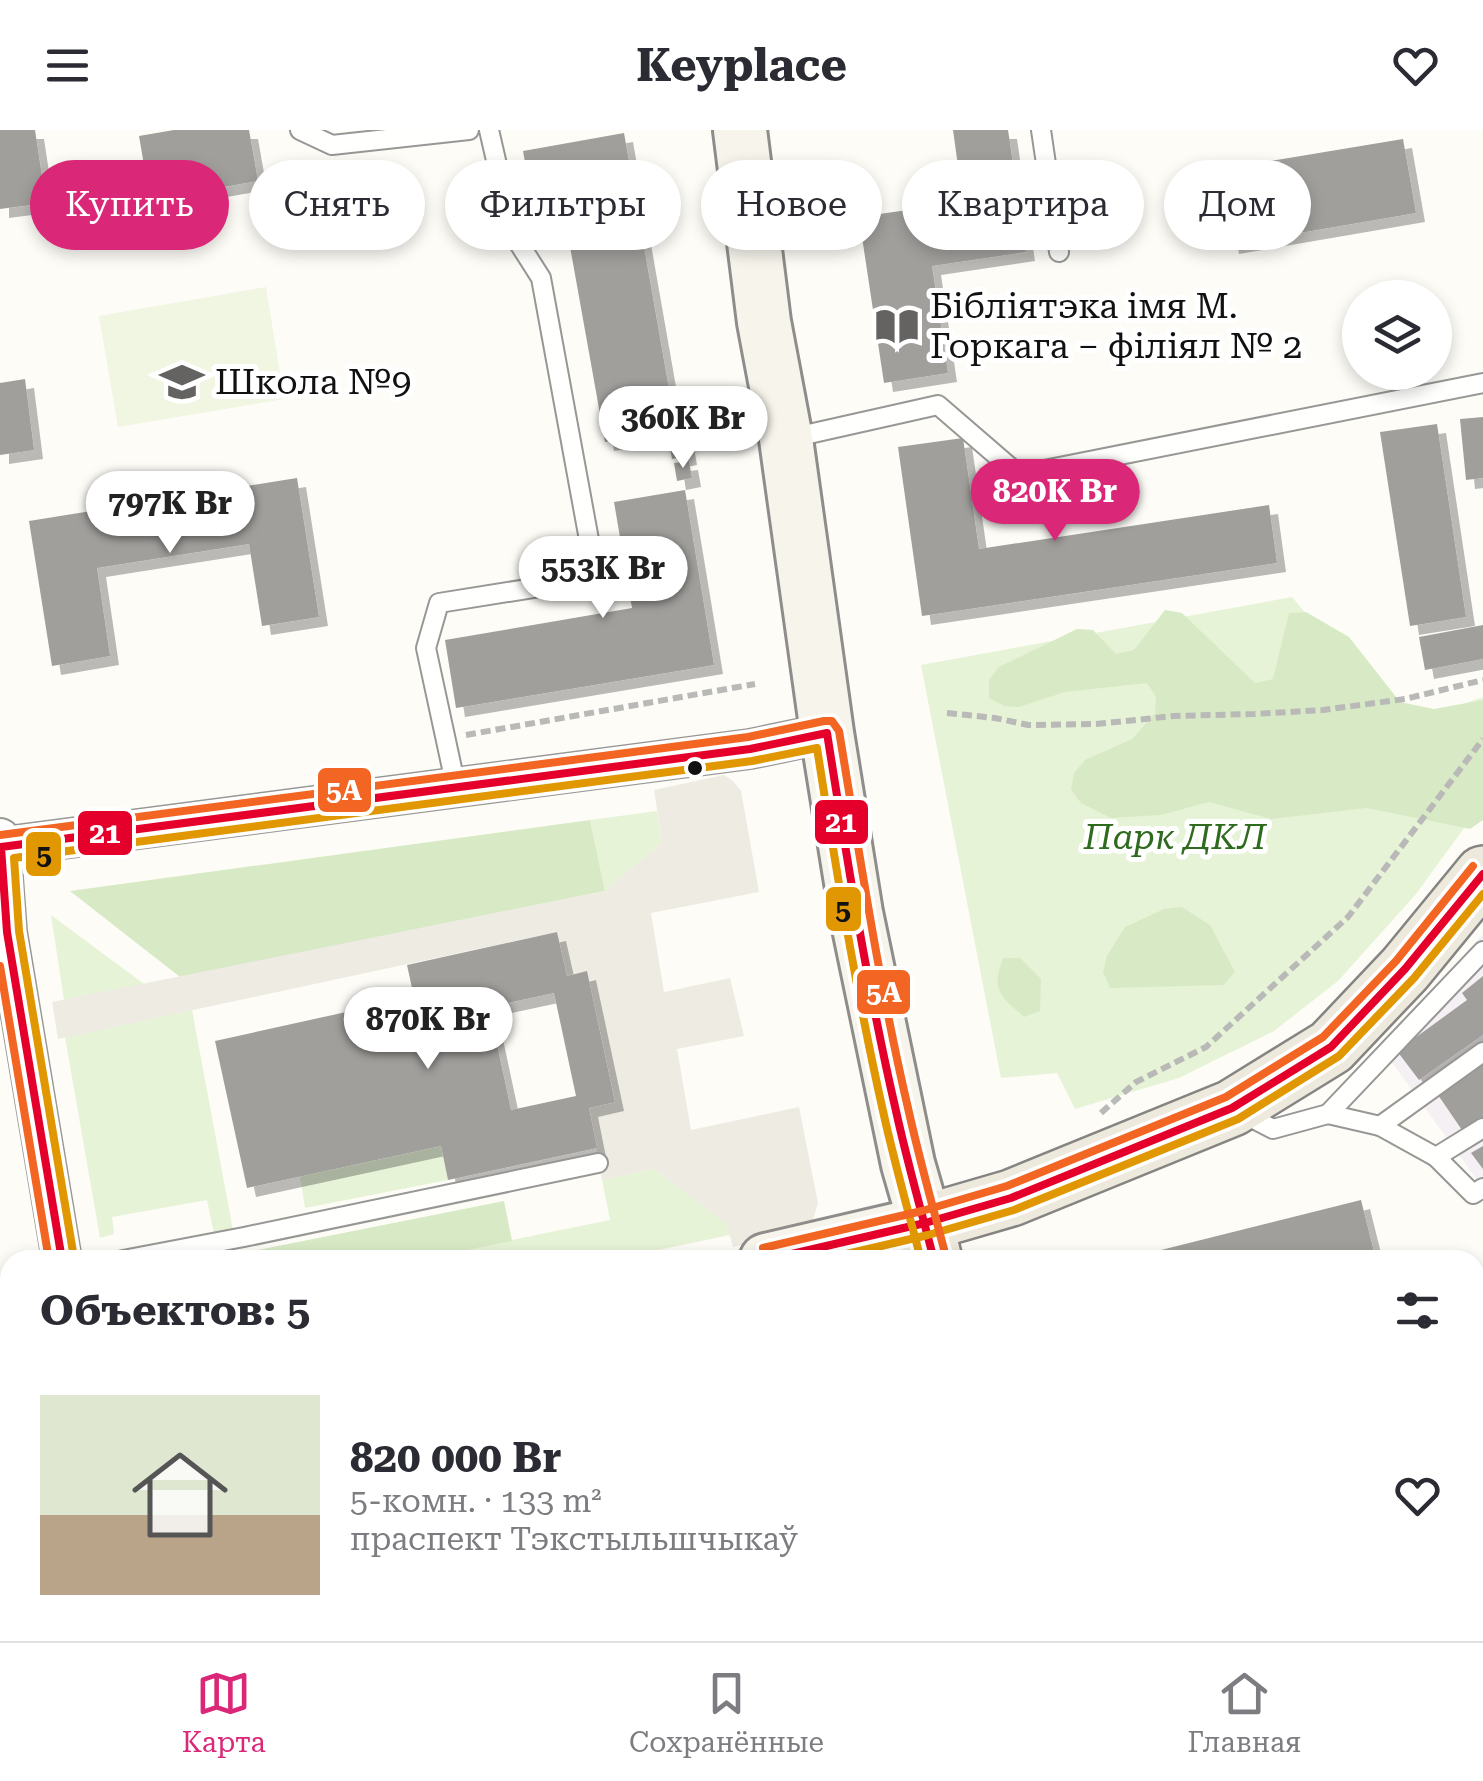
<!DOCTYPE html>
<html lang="ru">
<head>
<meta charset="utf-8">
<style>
  :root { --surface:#fff; --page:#f7f7f7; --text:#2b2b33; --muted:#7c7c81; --line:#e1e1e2; --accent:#db2777 }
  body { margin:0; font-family:"Roboto Serif",serif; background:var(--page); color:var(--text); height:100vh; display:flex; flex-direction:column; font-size:38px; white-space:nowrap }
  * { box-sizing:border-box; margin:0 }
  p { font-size:32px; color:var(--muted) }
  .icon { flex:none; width:55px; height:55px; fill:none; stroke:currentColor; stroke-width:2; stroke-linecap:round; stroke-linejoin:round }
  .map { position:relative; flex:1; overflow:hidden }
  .sheet { position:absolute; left:0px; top:1120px; width:1485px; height:392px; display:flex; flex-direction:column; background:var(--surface); border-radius:30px 30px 0 0; box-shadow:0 5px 15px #0003 }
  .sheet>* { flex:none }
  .banner { position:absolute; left:30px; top:30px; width:1425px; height:90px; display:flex; gap:20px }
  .tools { position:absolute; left:1342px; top:150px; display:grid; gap:20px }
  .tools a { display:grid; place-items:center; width:110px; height:110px; border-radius:50%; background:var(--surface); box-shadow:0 5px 15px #0003; font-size:50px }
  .price { position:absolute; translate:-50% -85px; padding:0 22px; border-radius:35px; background:#fff; color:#222; font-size:32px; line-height:65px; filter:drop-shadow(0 2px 5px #0008) }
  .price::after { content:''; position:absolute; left:50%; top:60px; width:30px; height:22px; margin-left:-15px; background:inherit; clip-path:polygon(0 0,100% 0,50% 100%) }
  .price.active { background:var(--accent); color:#fff }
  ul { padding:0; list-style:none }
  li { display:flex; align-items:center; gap:30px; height:250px; padding:0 40px }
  li span { display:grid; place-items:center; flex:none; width:280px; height:200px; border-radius:0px; color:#555 }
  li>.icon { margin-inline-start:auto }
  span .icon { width:120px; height:120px; fill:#fffc; stroke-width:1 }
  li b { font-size:42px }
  h2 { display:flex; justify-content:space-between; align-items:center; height:120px; padding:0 40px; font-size:42px }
  .tag { padding:0 35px; border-radius:45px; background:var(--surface); box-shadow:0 5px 15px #0003; font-size:35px; line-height:90px }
  .tag.active { background:var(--accent); color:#fff }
  header { display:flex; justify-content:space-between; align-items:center; height:130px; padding:0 40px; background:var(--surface); font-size:45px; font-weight:700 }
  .menu { display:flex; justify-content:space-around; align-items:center; height:140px; border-top:2px solid var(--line); background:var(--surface); font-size:28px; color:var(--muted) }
  .menu a { display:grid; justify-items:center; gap:5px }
  .menu .active { color:var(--accent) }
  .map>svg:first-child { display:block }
  .industrial { fill:#f5f0f3 }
  .green { fill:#e7f3d7 }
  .forest { fill:#d8eac5 }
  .pitch { fill:#f0f6e1 }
  .plaza { fill:#edebe2 }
  .building { fill:#a19f9c; fill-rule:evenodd; filter:url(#shadow) }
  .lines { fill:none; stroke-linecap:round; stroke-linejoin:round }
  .lane-casing { stroke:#979795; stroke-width:22 }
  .street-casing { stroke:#979795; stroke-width:42 }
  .secondary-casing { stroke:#8e8d8b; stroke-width:58 }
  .primary-casing { stroke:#858482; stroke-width:60 }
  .path { stroke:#b9b9b8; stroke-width:6; stroke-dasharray:10 5; stroke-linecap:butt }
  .lane { stroke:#fffffe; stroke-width:18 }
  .street { stroke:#fffffe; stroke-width:38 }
  .secondary { stroke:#f6f4eb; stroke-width:52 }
  .primary { stroke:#ede9dc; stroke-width:55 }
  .bus-1-casing { stroke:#fff; stroke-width:15 }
  .bus-2-casing { stroke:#fff; stroke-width:15 }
  .bus-3-casing { stroke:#fff; stroke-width:15 }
  .bus-1 { stroke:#e4002b; stroke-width:8 }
  .bus-2 { stroke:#e09702; stroke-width:8 }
  .bus-3 { stroke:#f26522; stroke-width:8 }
  .bus-dot { fill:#111; stroke:#fff; stroke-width:4 }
  .labels { text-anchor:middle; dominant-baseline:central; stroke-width:10; stroke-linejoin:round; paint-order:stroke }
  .poi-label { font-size:35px; fill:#111; stroke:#fff; text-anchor:start }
  .park-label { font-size:35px; font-style:italic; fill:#2f6b1f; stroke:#fff }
  .line-badge { stroke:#fff; stroke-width:4 }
  .badge-label { font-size:28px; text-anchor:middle; font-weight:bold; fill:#fff }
  .pale-badge-label { font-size:28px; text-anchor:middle; font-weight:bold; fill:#111 }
</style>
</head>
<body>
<header><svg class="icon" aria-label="menu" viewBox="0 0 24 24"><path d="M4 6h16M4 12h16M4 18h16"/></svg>Keyplace<svg class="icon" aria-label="heart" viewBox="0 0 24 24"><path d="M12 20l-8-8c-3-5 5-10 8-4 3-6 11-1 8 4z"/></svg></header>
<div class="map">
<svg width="1483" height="1511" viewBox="0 0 1483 1511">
  <defs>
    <filter id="shadow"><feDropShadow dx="9" dy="9" stdDeviation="0" flood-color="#0004"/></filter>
  </defs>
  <rect width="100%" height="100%" fill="#fdfcf7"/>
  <path class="industrial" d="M1483 804V1058L1380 916Z"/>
  <g class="green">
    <path d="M1292 467 1358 545 1416 591 1483 567V672L1416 764 1338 851 1274 901 1179 948 1075 979 1057 943 1001 948 921 535Z"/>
    <path d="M657 681 662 712 605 761 590 690Z"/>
    <path d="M51 785 144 854 64 870Z"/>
    <path d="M192 880 233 1100 214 1104 207 1070 112 1087 114 1104 100 1108 65 907Z"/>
    <path d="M441 1016 448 1050 305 1078 300 1046Z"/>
    <path d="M654 1039 728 1095 730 1105 610 1130H414L610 1090 602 1050Z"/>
    <path d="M10 1379V1474L0 1476V1383Z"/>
  </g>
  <g class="forest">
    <path d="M1165 480 1182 483 1255 553 1273 549 1289 483 1306 482 1349 507 1400 572 1434 579 1483 570V690L1470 699 1367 678 1271 689 1209 672 1161 685 1111 688 1081 673 1071 660 1074 643 1085 630 1132 609 1155 583 1156 567 1147 553 1065 562 1019 577 1004 576 989 568V550L999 537 1077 499 1093 500 1116 524 1134 520Z"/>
    <path d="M590 690 605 761 180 847 70 761Z"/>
    <path d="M1182 777 1210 795 1235 842 1224 855 1110 858 1103 842 1107 826 1125 797 1164 779Z"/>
    <path d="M1003 828H1020L1041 849 1040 881 1024 887C999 865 991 861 1003 828Z"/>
    <path d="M504 1071 512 1111 414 1130H207Z"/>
  </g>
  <path class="pitch" d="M266 157 284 269 118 297 99 186Z"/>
  <path class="plaza" d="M724 645 733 651 741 661 759 762 651 783 664 862 730 848 744 906 677 919 691 1000 799 977 818 1073 811 1096 733 1117 727 1095 654 1039 602 1050 589 978 615 971 587 842 567 846 557 802 58 909 52 872 605 761 662 712 654 660Z"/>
  <g class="building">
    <path d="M0 0H35L46 73 0 79Z"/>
    <path d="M174 0H249L258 51 150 70 139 6Z"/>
    <path d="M953 0H1008L1026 122 932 136 948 243 884 253 859 87 963 72Z"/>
    <path d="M624 3 676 299 605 312 564 83 535 88 523 21Z"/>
    <path d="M1403 9 1416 83 1230 115 1217 40Z"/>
    <path d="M25 249 34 320 0 325V253Z"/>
    <path d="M1483 287V348L1466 350 1460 289Z"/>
    <path d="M1437 294 1466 487 1410 496 1380 302Z"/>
    <path d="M963 308 979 419 1269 375 1277 433 922 486 898 317Z"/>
    <path d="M685 309 688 326 672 329 669 311Z"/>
    <path d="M689 331 692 348 677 351 674 333Z"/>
    <path d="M297 348 319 487 262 496 249 414 97 438 110 526 52 536 29 391Z"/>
    <path d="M685 360 714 535 456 578 445 510 632 478 614 372Z"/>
    <path d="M1483 495V529L1425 540 1419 507Z"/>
    <path d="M557 802 567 846 587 841 615 972 589 978 597 1018 448 1050 441 1016 247 1058 215 911 414 867 407 835ZM554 863 576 966 511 980 489 877Z"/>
    <path d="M1483 846V905L1419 950 1397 921 1467 870 1462 863Z"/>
    <path d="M1483 934V987L1462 1000 1438 965Z"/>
    <path d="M1483 1016V1039L1471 1023Z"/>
    <path d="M1361 1070 1376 1130H1125V1129Z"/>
    <path d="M1483 1383V1431L1475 1436V1388Z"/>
    <path d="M1475 1483 1481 1493 1483 1492V1511H1446L1441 1502H1475Z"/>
    <path d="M203 1502H247L249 1511H175Z"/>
    <path d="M847 1502H911L913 1511H849Z"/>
  </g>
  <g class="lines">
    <g class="lane-casing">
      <g id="lane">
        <path d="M300 0 332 15 469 0"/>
        <path d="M1041 0 1059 122"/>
        <path d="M791 308 938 275 1019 345 1483 253"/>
        <path d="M456 657 426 518 439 473 596 448 541 148 513 104 489 0"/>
        <path d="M1242 983 1273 999 1328 984 1483 821"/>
        <path d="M1328 984 1380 996 1436 1027 1473 1064 1483 1058"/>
        <path d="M1380 996 1483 922"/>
        <path d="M1436 1027 1483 998"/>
        <path d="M123 1130 244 1107 598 1033"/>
        <path d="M0 1498 10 1495"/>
        <path d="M44 1502 63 1511"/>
        <path d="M259 1502 261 1511"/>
        <path d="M799 1502 801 1511"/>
        <path d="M1242 1502 1243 1511"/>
        <path d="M599 1511 624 1502"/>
      </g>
    </g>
    <g class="street-casing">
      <g id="street">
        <path d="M0 708 7 802 62 1130"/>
        <path d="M1 717 750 619 827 603"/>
        <path d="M134 1502 137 1511"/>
      </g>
    </g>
    <g class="secondary-casing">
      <g id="secondary">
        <path d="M740 0 764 192 786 309 827 603 856 783 908 1034 925 1093 766 1130"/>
        <path d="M0 1305 10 1303"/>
      </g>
    </g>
    <g class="primary-casing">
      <g id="primary">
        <path d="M934 1130 925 1093 1011 1068 1232 978 1331 917 1405 839 1483 744"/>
        <path d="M1026 1502 1028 1511"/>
      </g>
    </g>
    <g class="path">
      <path d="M947 583 995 588 1028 595 1096 594 1174 586 1254 584 1323 580 1405 569 1483 550"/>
      <path d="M466 605 755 554"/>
      <path d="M1101 983 1136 952 1206 917 1348 787 1483 609"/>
      <path d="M0 1239 10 1248"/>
      <path d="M0 1374 10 1370"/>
    </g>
    <use href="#lane" class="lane"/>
    <use href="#street" class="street"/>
    <use href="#secondary" class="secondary"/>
    <use href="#primary" class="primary"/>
    <g class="bus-1-casing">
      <g id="bus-1">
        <path d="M62 1130 7 802 1 717 750 619 827 603C847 729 867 856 896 981 907 1031 921 1080 934 1130"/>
        <path d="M766 1130 925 1093 1011 1068 1232 978 1331 917 1405 839 1483 744"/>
      </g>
    </g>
    <g class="bus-2-casing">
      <g id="bus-2">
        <path d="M74 1128 19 801 14 728 752 631 817 618C836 739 856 861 883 981 894 1031 908 1080 921 1130"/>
        <path d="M821 1130 928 1105 1014 1080 1238 989 1339 926 1414 848 1483 764"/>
      </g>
    </g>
    <g class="bus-3-casing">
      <g id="bus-3">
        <path d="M0 705 748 607 824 591H832L839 601C860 727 879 854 908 978 919 1028 933 1077 946 1127"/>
        <path d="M0 836 49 1130"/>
        <path d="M763 1118 922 1081 1007 1056 1226 967 1323 907 1396 831 1473 736"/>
      </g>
    </g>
    <use href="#bus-1" class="bus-1"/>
    <use href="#bus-2" class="bus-2"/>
    <use href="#bus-3" class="bus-3"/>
  </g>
  <defs>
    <g id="library-bare" transform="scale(3.45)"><path d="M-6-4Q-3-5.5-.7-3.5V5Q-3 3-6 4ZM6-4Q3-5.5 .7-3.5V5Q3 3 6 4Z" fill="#646362" stroke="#fff" stroke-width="2.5" paint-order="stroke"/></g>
    <g id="school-bare" transform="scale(3.45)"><path d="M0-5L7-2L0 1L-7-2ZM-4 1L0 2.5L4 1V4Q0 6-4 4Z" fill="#646362" stroke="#fff" stroke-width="2.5" paint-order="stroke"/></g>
  </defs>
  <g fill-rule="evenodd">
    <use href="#library-bare" x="897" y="196"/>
    <use href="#school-bare" x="182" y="252"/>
  </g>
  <circle class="bus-dot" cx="695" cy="638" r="9"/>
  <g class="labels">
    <g class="poi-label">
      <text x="930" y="176">Бібліятэка імя М.<tspan x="930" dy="40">Горкага – філіял № 2</tspan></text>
      <text x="215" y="252">Школа №9</text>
    </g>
    <g class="park-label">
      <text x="1175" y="707">Парк ДКЛ</text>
    </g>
  </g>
  <g class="line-badge">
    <rect x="316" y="636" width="57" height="48" rx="10" fill="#f26522"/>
    <rect x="813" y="668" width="57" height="48" rx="10" fill="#e4002b"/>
    <rect x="76" y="679" width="58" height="48" rx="10" fill="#e4002b"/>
    <rect x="24" y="700" width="39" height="48" rx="10" fill="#e09702"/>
    <rect x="824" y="755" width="39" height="48" rx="10" fill="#e09702"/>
    <rect x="855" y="838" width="57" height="48" rx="10" fill="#f26522"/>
  </g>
  <g class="badge-label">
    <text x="344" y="670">5А</text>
    <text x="841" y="702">21</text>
    <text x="105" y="713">21</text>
    <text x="884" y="872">5А</text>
  </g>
  <g class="pale-badge-label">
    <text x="44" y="734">5</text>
    <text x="843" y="789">5</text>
  </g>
</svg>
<div class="tools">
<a><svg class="icon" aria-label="layers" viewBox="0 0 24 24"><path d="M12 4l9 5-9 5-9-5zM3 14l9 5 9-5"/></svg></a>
</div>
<b class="price" style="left:683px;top:341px">360K Br</b>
<b class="price active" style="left:1055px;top:414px">820K Br</b>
<b class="price" style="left:170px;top:426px">797K Br</b>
<b class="price" style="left:603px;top:491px">553K Br</b>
<b class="price" style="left:428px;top:942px">870K Br</b>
<div class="banner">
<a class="tag active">Купить</a>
<a class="tag">Снять</a>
<a class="tag">Фильтры</a>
<a class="tag">Новое</a>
<a class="tag">Квартира</a>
<a class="tag">Дом</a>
</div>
<section class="sheet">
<h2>Объектов: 5<svg class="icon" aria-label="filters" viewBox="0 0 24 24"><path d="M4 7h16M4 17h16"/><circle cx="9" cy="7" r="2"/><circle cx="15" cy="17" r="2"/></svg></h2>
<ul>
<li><span style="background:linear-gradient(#dfe7d0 60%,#b9a48a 0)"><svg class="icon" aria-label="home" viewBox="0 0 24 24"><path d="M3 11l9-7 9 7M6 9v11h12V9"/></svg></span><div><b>820 000 Br</b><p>5-комн. · 133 m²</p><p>праспект Тэкстыльшчыкаў</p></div><svg class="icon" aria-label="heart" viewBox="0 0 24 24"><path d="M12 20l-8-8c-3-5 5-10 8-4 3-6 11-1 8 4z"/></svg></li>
</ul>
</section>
</div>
<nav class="menu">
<a class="active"><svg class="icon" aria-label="map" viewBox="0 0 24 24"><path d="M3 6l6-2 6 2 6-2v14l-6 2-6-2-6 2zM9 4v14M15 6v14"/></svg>Карта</a>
<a><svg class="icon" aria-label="saved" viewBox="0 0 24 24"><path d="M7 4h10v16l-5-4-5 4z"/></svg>Сохранённые</a>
<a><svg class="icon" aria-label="home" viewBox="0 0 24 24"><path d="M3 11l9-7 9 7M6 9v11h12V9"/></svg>Главная</a>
</nav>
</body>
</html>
